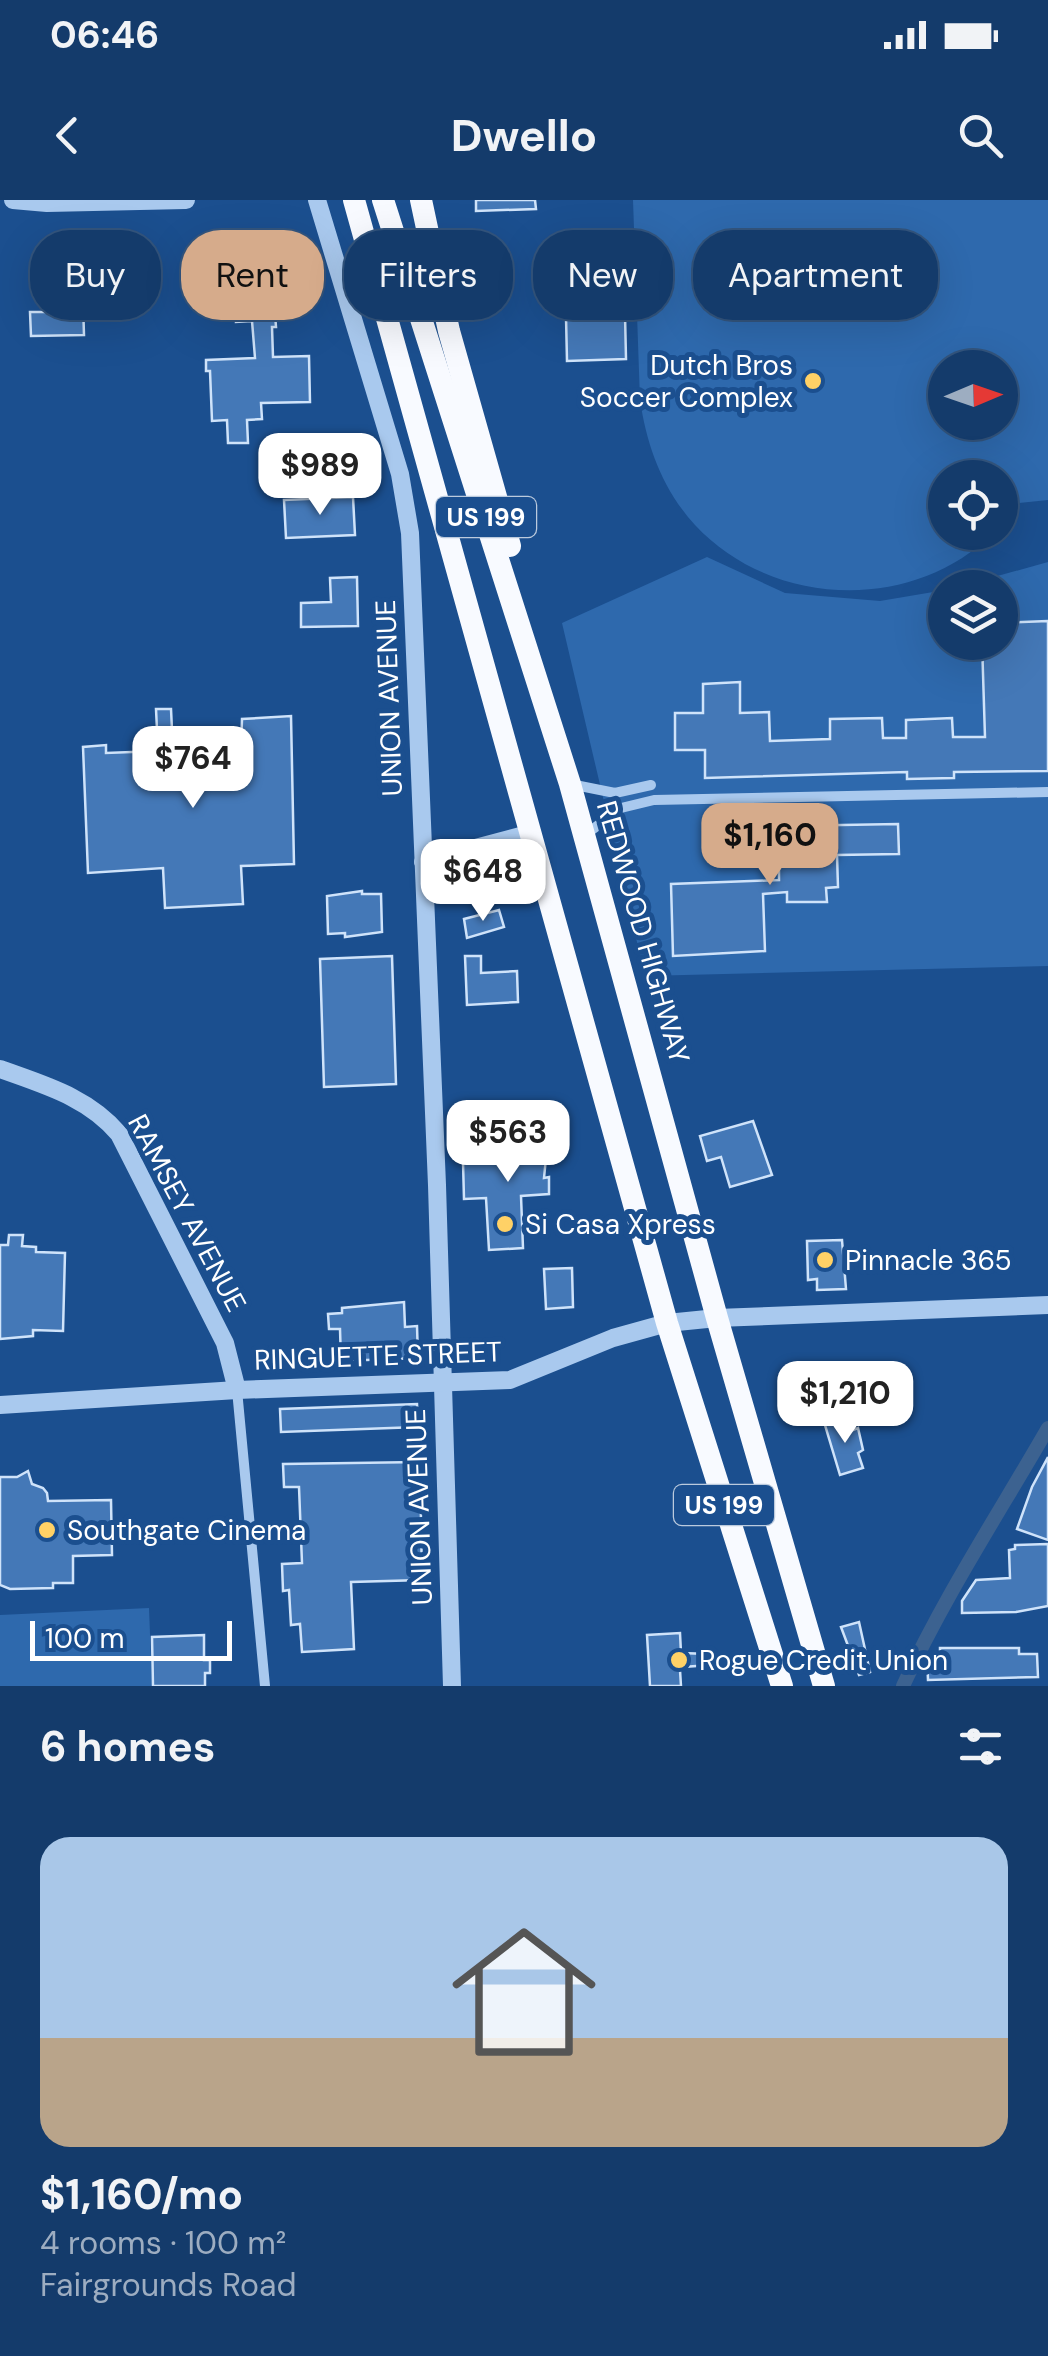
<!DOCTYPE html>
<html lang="en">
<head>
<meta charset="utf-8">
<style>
  :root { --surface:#143b6b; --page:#214673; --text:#f1f3f6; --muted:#9dadc1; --line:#33557e; --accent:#d6ab8b }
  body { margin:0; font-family:"DM Sans",sans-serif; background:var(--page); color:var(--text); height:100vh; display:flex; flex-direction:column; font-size:38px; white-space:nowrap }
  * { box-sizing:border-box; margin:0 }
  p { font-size:32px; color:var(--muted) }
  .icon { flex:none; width:55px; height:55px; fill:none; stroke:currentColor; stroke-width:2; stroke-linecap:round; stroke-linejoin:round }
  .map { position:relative; height:1486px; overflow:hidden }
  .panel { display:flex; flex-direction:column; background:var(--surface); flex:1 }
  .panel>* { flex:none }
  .guide { position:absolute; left:30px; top:30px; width:990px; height:90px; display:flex; gap:20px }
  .needle { width:65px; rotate:88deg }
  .buttons { position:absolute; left:928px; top:150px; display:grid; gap:20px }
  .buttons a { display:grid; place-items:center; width:90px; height:90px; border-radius:50%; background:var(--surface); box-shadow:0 10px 40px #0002,0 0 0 2px var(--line); font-size:50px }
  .scale { position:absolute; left:30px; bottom:25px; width:202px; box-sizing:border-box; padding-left:10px; border:5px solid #fff; border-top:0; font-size:28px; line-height:35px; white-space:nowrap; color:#fff; -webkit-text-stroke:8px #1b4f8f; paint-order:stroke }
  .price { position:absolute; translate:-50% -85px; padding:0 22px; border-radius:20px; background:#fff; color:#222; font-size:32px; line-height:65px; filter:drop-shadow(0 2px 5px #0008) }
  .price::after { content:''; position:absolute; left:50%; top:60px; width:30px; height:22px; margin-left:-15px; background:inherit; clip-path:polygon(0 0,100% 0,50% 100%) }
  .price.current { background:var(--accent); color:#111 }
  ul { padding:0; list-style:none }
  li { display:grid; align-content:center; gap:20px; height:530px; padding:0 40px }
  li span { display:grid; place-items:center; height:310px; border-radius:30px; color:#555 }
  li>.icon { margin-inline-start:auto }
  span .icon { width:180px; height:180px; fill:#fffc; stroke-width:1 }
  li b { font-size:42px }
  h2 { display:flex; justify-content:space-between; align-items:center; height:120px; padding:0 40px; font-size:42px }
  .tag { padding:0 35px; border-radius:40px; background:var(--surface); box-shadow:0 10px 40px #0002,0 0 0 2px var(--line); font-size:35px; line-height:90px }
  .tag.current { background:var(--accent); color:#111 }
  .status { display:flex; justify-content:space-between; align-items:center; height:70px; padding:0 50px; background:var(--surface); direction:ltr }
  .status svg { height:28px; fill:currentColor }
  header { display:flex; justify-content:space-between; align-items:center; height:130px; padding:0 40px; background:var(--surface); font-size:45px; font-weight:700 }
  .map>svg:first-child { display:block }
  .green { fill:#2e69ad; fill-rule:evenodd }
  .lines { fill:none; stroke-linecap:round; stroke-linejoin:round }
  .canal { stroke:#3c6290; stroke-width:14 }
  .building { fill:#4478b7; stroke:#cfe3fa; stroke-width:2.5 }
  .minor { stroke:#a9c9ee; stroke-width:10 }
  .tertiary { stroke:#a9c9ee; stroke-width:18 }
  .trunk { stroke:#f8faff; stroke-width:22 }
  .poi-dot { fill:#ffd166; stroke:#1b4f8f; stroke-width:4 }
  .labels { text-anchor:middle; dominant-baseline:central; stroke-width:10; stroke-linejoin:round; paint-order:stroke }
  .shield { fill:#1b4f8f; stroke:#bbcadd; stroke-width:2.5 }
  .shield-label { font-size:25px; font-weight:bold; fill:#fff }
  .poi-label { font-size:28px; fill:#fff; stroke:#1b4f8f; text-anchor:start }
  .street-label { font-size:28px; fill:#fff; stroke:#1b4f8f }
</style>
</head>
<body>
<div class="status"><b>06:46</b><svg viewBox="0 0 49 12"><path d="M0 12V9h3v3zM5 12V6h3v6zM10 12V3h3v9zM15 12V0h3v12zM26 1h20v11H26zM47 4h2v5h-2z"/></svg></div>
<header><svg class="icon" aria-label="back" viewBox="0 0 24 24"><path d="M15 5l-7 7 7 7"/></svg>Dwello<svg class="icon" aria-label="search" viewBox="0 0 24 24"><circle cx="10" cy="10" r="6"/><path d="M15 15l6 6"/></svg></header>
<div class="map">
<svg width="1048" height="1486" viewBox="0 0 1048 1486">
  <rect width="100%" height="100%" fill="#1b4f8f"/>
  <g class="green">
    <path d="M633 0H1048V300L1019 303 1000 325V278H945V332L993 333C913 413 772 408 695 325 663 290 647 247 640 200ZM945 168H1000V222H945Z"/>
    <path d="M707 357 785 393 880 401 945 390V442H1000V388L958 387 1048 362V766L645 776 562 423Z"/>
    <path d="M149 1408 152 1486H0V1415Z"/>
  </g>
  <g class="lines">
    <path class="canal" d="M903 1486C944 1397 999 1313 1048 1228"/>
  </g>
  <g class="building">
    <path d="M476 0H535L536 9 476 11Z"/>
    <path d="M854 32 856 82H844L842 33Z"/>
    <path d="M38 50H53V53H85V69H82L84 135 31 136 30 112H44Z"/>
    <path d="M624 70 626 159 567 161 565 72Z"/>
    <path d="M258 79 259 99H270V115L275 114 276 127H272L273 157 309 156 310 202 261 203 262 219 247 220 248 243H228L227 220 212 221 210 171H206V160L255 158 252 121 236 122V111L245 110 243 80Z"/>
    <path d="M353 297 355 335 286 338 284 300Z"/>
    <path d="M357 377 358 426 301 427V403L331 402 330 378Z"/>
    <path d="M1048 421V571L954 572V578L907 579V572L705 578V550H675V513H703V484L740 482V513L769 512 770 541 830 539V519L882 518 883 538H906V520L952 518 953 537H985L982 442H1000V423Z"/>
    <path d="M156 509H171L173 551 241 549 242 519 291 516 294 664 241 666 243 704 165 708 163 668 88 673 83 547 106 545V553L158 551Z"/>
    <path d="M898 624 899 654 837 655 838 687 826 688 827 702H787V692L763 694 765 751 673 756 671 684 779 680V652L786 636 785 626Z"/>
    <path d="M362 691V694H381L382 732 345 737V733L328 734 327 696Z"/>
    <path d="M499 710 504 727 467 738 464 719Z"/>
    <path d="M392 756 396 884 324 887 320 759Z"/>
    <path d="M465 756H481V773L517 771 518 802 467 805Z"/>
    <path d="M753 921 772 975 730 987 721 957 707 961 700 936Z"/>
    <path d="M504 926H539L540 959 546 958 544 978 549 977V994L521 996 523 1048 489 1050 486 998 464 999 463 962 505 961Z"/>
    <path d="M9 1035H23L22 1046 36 1047V1052L65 1053 63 1131 33 1130V1136L0 1139V1045H8Z"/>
    <path d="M842 1040 846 1089 817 1090V1079L808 1080 807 1041Z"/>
    <path d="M572 1068 573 1107 546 1109 544 1069Z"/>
    <path d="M404 1102 405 1127 417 1126 418 1158 341 1161 340 1129H329L328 1114 342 1113V1108Z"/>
    <path d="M417 1204 418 1227 281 1232 280 1209Z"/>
    <path d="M849 1218 853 1230 858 1228 863 1250 858 1253 863 1268 840 1275 825 1225Z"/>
    <path d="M1048 1257V1340L1017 1329 1032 1287Z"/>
    <path d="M420 1262 422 1380 351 1382 354 1449 302 1452 300 1424 291 1425 289 1390 283 1391 282 1364 302 1363 299 1287H284L283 1264Z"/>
    <path d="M28 1271 32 1284 43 1288 47 1293 48 1301 111 1300 112 1355 73 1356V1383H53V1388L10 1389 0 1385V1277H17Z"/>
    <path d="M1048 1344V1406L1016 1412 962 1413V1401L976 1380 1010 1378 1009 1350 1015 1349V1345Z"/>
    <path d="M859 1422 870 1472 859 1475 841 1427Z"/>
    <path d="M680 1433 681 1453 709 1454 710 1465 683 1467 680 1470 681 1486H650L647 1435Z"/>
    <path d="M204 1435V1460H210V1473H205V1486H153L152 1437Z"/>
    <path d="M940 1448H1019V1454H1037L1038 1477 928 1480 927 1456 940 1455Z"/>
  </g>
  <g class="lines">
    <g class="minor">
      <path d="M570 584 615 593 651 585"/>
      <path d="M585 635 621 608 654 600 1048 592"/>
      <path d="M237 1190 265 1486"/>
    </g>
    <g class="tertiary">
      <path d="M13 0 47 3 186 0"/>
      <path d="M317 0 400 274 410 333 437 985 452 1486"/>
      <path d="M423 662 532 633"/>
      <path d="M0 869C44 885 88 897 119 934L225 1143 237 1190"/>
      <path d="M0 1205 237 1190 510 1180 613 1138 667 1123 717 1118 1048 1105"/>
    </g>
    <g class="trunk">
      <path d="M354 0 667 1123 782 1486"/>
      <path d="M383 0 570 584 717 1118 824 1486"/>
      <path d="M421 0 449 131 510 346"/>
    </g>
  </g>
  <g class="poi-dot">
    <circle cx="813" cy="181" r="10"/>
    <circle cx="505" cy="1024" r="10"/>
    <circle cx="825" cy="1060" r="10"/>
    <circle cx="47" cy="1330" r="10"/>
    <circle cx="679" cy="1460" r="10"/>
  </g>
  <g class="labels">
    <g class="shield">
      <rect x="436" y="297" width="100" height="40" rx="8"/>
      <rect x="674" y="1285" width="100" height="40" rx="8"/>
    </g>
    <g class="shield-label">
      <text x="486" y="317">US 199</text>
      <text x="724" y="1305">US 199</text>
    </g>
    <g class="poi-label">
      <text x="793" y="165" text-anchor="end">Dutch Bros<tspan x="793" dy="32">Soccer Complex</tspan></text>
      <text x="525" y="1024">Si Casa Xpress</text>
      <text x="845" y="1060">Pinnacle 365</text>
      <text x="67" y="1330">Southgate Cinema</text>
      <text x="699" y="1460">Rogue Credit Union</text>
    </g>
    <g class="street-label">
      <text transform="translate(389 498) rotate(-92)">UNION AVENUE</text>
      <text transform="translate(643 732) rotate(74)">REDWOOD HIGHWAY</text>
      <text transform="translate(187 1013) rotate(62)">RAMSEY AVENUE</text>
      <text transform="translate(378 1156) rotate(-2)">RINGUETTE STREET</text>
      <text transform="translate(419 1307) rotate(-92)">UNION AVENUE</text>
    </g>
  </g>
</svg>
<div class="buttons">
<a><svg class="needle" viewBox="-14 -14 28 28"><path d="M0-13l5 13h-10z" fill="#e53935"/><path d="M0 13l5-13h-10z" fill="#9dadc1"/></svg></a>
<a><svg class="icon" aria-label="locate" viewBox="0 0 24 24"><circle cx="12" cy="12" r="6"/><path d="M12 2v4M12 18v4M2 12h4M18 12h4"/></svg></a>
<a><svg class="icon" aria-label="layers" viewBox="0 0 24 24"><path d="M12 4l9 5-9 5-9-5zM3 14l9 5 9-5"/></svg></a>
</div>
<div class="scale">100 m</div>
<b class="price" style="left:320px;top:318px">$989</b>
<b class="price" style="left:193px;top:611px">$764</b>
<b class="price current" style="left:770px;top:688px">$1,160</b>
<b class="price" style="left:483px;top:724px">$648</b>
<b class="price" style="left:508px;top:985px">$563</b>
<b class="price" style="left:845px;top:1246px">$1,210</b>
<div class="guide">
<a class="tag">Buy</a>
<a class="tag current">Rent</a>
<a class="tag">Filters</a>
<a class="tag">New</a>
<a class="tag">Apartment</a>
</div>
</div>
<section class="panel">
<h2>6 homes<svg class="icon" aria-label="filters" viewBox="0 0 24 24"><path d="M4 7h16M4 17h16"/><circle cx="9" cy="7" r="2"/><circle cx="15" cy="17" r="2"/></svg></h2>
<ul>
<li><span style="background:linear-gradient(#a9c7e8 65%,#b9a48a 0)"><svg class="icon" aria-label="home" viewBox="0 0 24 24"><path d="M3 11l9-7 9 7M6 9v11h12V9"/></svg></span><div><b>$1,160/mo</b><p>4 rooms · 100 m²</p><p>Fairgrounds Road</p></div></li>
</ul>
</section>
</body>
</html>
